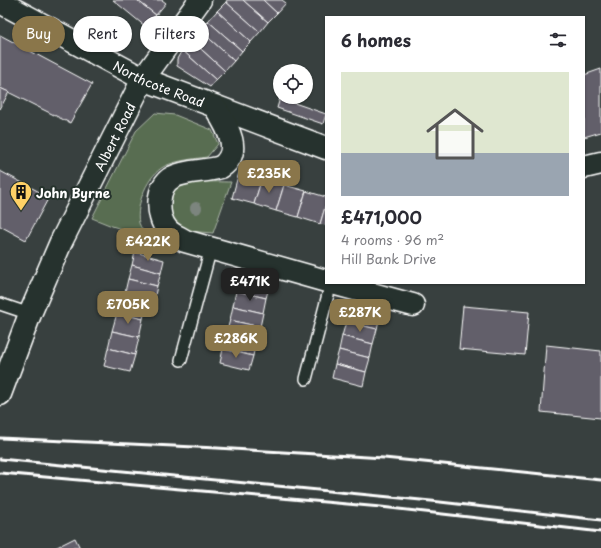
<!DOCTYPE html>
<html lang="en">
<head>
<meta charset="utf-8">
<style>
  :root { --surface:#fff; --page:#f2f2f3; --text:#2b2b33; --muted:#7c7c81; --accent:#8a764a }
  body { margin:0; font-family:"Playpen Sans",sans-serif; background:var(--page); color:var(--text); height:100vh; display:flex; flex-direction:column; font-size:15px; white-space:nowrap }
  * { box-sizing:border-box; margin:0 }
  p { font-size:13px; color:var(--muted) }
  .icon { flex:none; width:22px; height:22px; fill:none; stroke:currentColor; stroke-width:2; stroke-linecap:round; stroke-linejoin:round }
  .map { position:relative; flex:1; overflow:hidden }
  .side { position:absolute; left:325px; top:16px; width:260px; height:268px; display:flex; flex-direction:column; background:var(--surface); border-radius:0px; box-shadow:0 1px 3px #0004 }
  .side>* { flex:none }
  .banner { position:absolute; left:12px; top:16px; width:253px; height:36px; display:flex; gap:8px }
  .controls { position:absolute; left:273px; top:64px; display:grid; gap:8px }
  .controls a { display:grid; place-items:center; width:40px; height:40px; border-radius:50%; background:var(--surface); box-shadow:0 1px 3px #0004; font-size:20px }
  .price { position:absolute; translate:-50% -34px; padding:0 9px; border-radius:8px; background:var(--accent); color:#fff; font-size:13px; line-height:26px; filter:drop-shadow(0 1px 2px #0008) }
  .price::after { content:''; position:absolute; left:50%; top:24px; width:12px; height:9px; margin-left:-6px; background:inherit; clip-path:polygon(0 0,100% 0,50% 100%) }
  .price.current { background:#222; color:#fff }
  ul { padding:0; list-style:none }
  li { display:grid; align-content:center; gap:8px; height:212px; padding:0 16px }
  li span { display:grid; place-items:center; height:124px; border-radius:0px; color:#555 }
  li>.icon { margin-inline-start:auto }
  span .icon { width:72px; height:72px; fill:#fffc; stroke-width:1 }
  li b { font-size:17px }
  h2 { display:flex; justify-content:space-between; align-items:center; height:48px; padding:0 16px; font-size:17px }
  .chip { padding:0 14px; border-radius:18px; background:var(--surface); box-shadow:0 1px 3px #0004; font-size:14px; line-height:36px }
  .chip.current { background:var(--accent); color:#fff }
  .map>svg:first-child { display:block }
  .green { fill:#586d51; stroke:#acb6a8 }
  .building { fill:#625e6a; stroke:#fff }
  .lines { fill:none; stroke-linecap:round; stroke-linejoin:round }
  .lane-casing { stroke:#fff; stroke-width:14 }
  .street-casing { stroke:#fff; stroke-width:25 }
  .lane { stroke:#26332d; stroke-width:11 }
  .street { stroke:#26332d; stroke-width:22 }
  .rail { stroke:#fff; stroke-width:3 }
  .tree { fill:#7c857e }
  .labels { text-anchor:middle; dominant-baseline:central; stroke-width:4; stroke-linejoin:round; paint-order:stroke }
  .street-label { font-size:13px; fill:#fff; stroke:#26332d }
  .poi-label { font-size:13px; font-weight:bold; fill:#fff; stroke:#26332d; text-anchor:start }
</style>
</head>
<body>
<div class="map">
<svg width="601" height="548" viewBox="0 0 601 548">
  <rect width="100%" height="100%" fill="#38403f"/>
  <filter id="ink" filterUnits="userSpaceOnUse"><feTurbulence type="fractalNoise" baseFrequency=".025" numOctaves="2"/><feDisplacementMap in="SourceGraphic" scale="8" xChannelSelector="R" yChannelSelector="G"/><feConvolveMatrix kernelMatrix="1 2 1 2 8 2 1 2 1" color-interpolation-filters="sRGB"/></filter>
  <g filter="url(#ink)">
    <g class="green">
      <path d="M155 113 175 115 212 130 218 144 207 157C193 159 178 160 165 166 148 174 135 205 139 223 141 228 144 233 147 237L112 226 92 218 136 131Z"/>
      <path d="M231 182 213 233 187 231 171 223C170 217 168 211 168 205 168 178 213 182 231 182Z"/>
    </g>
    <g class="building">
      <path d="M113 0H137L156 15 146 27Z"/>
      <path d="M137 0H162L166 3 156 15Z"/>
      <path d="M227 0H243L268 22 260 32 226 2Z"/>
      <path d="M243 0H263L277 13 268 22Z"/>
      <path d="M263 0H282L286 3 277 13Z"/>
      <path d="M226 2 260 32 251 42 217 11Z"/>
      <path d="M217 11 251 42 242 51 208 21Z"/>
      <path d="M208 21 242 51 234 61 200 30Z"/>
      <path d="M200 30 234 61 225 71 191 40Z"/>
      <path d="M0 35 92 84 70 123 0 88Z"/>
      <path d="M191 40 225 71 216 80 182 50Z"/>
      <path d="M182 50 216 80 210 87 177 66V59Z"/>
      <path d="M601 69V132L584 137V75Z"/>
      <path d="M0 88 9 92 0 109Z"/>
      <path d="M280 98 326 114 323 124 277 108Z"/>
      <path d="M0 171 49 197 26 240 0 226Z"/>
      <path d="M239 172 262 178 254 204 232 198Z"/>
      <path d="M262 178 284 185 276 211 254 204Z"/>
      <path d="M284 185 306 191 298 217 276 211Z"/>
      <path d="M306 191 326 197V204L320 224 298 217Z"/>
      <path d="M326 204V225L320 224Z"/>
      <path d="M135 252 164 260 161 273 132 265Z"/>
      <path d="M132 265 161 273 157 286 128 279Z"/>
      <path d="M240 277 270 284 266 298 236 291Z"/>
      <path d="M128 279 157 286 154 300 125 292Z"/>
      <path d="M236 291 266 298 263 313 233 306Z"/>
      <path d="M121 295 147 302 143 319 117 313Z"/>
      <path d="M233 306 263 313 260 327 230 320Z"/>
      <path d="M463 306 529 312 525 355 459 349Z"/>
      <path d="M349 308 380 316 377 329 346 322Z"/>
      <path d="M117 313 143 319 139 337 112 331Z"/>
      <path d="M230 320 260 327 256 341 226 334Z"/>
      <path d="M346 322 377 329 373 344 342 336Z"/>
      <path d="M112 331 139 337 135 355 108 348Z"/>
      <path d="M226 334 256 341 253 356 223 349Z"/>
      <path d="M342 336 373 344 370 358 339 350Z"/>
      <path d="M546 345 601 351V418L541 412Z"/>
      <path d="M108 348 135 355 130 372 104 366Z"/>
      <path d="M223 349 253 356 249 370 220 363Z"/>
      <path d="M339 350 370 358 366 372 335 364Z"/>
      <path d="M335 364 366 372 363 386 332 378Z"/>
      <path d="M75 538 80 548H55Z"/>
    </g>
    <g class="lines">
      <g class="lane-casing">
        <g id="lane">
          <path d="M0 304 30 314"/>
          <path d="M181 360 211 248"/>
          <path d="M306 379 331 283"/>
        </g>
      </g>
      <g class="street-casing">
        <g id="street">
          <path id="s1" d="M0 2 143 79 326 148"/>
          <path d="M215 107C226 125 244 151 221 167 206 172 187 170 173 177 156 185 156 216 167 229 171 234 179 237 185 241L326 281"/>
          <path d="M584 167 601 163"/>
          <path d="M332 283 413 305"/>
          <path id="s2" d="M0 394 30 314 61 242 143 79 200 0"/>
        </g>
      </g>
      <use href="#lane" class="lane"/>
      <use href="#street" class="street"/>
      <g class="rail">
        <path d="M0 438 217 448 384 458 601 480"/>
        <path d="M0 459 431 501 601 520"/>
        <path d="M0 473 381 507 601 532"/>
      </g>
    </g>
    <circle class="tree" cx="196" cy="208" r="6"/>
  </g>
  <defs>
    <g id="building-pin" transform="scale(1.15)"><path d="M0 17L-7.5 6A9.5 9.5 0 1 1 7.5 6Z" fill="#ffd166" stroke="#26332d"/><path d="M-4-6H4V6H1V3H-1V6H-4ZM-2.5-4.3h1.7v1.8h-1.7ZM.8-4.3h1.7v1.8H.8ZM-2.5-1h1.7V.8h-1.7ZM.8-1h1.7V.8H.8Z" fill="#111"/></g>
  </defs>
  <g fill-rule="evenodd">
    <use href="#building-pin" x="21" y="192"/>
  </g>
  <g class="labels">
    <g class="street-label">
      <text stroke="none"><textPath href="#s1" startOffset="179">Northcote Road</textPath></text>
      <text stroke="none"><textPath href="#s2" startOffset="282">Albert Road</textPath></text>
    </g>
    <g class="poi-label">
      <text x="36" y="192">John Byrne</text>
    </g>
  </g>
</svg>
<div class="controls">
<a><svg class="icon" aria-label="locate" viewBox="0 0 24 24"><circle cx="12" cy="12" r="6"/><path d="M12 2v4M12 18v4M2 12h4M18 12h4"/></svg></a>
</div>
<b class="price" style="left:269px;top:194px">£235K</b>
<b class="price" style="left:148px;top:262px">£422K</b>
<b class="price current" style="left:250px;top:302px">£471K</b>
<b class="price" style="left:128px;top:325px">£705K</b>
<b class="price" style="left:360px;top:333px">£287K</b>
<b class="price" style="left:236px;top:359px">£286K</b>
<div class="banner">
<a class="chip current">Buy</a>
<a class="chip">Rent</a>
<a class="chip">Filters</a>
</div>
<section class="side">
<h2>6 homes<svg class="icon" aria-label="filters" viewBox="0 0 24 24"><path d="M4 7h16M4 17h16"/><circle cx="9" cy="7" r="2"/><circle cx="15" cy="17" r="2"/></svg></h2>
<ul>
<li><span style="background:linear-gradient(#dfe7d0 65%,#9aa5b1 0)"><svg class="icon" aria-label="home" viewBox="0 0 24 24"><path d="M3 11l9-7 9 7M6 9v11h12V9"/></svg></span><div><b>£471,000</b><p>4 rooms · 96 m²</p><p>Hill Bank Drive</p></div></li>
</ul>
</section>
</div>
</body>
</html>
